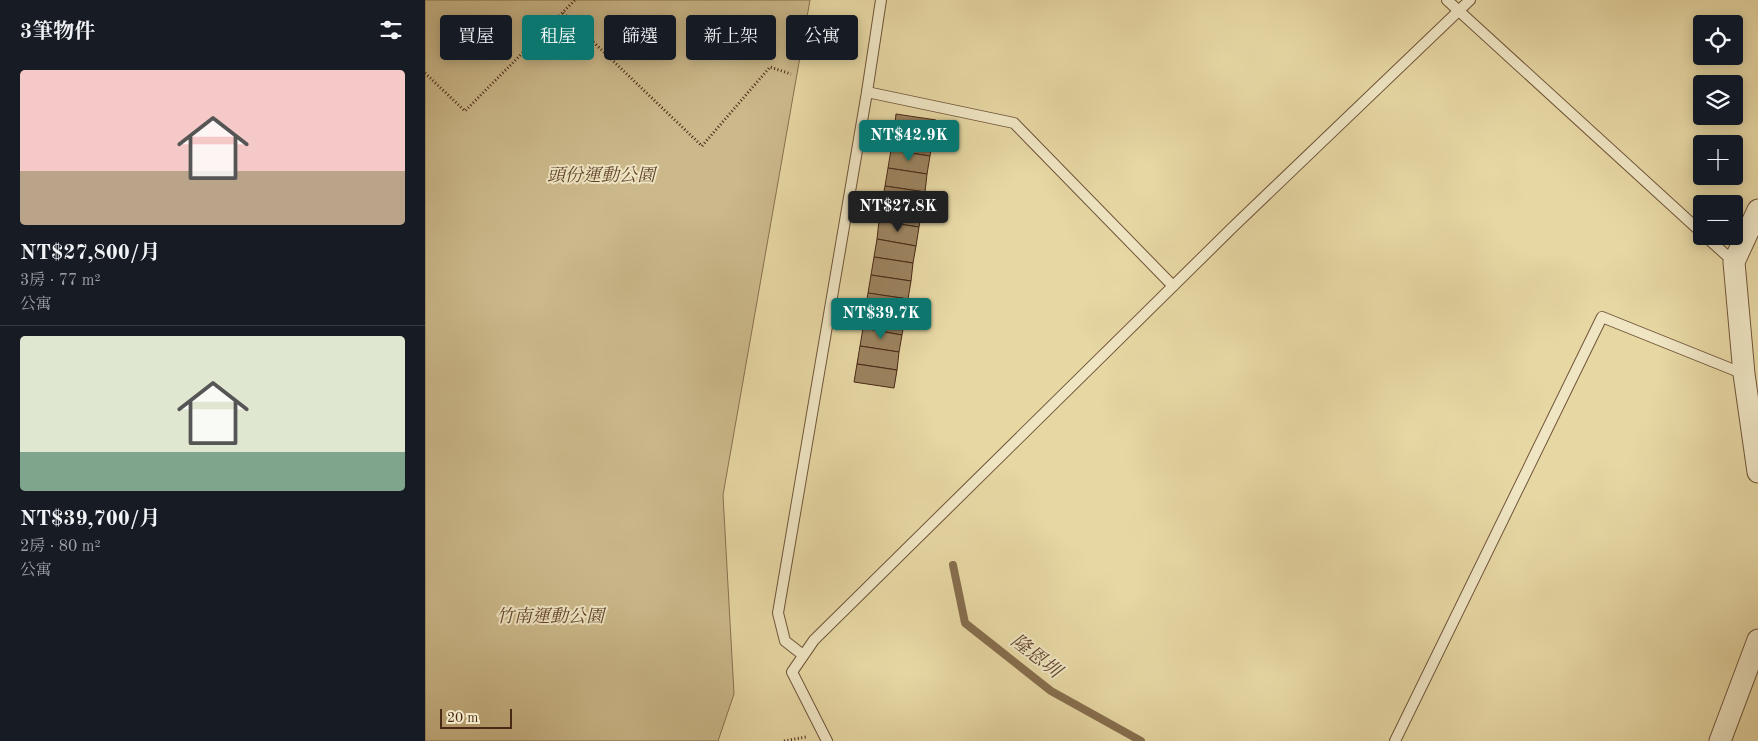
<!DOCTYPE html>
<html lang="zh-TW">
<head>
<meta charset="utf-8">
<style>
  :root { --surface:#171b24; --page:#20242c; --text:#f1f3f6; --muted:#9ea1a6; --line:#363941; --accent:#0f766e }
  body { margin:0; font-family:"Old Standard TT","Noto Serif TC",serif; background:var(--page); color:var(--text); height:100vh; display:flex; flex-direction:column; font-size:19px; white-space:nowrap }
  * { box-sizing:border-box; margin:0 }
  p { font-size:16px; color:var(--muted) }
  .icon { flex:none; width:28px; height:28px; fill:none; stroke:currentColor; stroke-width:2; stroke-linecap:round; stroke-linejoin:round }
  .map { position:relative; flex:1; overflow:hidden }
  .details { display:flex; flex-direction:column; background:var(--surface); width:425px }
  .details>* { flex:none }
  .guide { position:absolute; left:15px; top:15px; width:475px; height:45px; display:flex; gap:10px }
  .fabs { position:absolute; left:1268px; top:15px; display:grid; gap:10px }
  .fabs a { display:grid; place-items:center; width:50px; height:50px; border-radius:5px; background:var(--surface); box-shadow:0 2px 12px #0003; font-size:25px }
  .scale { position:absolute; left:15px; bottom:12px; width:72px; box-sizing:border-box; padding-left:5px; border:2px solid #492816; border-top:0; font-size:14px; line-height:18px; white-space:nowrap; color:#492816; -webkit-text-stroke:4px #efe5c3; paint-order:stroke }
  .price { position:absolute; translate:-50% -42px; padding:0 11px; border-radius:5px; background:var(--accent); color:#fff; font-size:16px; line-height:32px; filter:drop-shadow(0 1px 2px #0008) }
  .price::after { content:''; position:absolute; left:50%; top:30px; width:15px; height:11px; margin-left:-8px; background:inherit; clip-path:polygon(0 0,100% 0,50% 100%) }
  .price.on { background:#222; color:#fff }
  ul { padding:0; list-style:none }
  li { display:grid; align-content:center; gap:10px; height:265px; padding:0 20px }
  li+li { border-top:1px solid var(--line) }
  li span { display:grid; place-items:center; height:155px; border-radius:5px; color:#555 }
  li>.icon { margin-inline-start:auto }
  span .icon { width:90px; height:90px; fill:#fffc; stroke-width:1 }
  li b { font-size:21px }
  h2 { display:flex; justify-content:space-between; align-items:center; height:60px; padding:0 20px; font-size:21px }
  .pill { padding:0 18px; border-radius:5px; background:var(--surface); box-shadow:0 2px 12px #0003; font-size:18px; line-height:45px }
  .pill.on { background:var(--accent); color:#fff }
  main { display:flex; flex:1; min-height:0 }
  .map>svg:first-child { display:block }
  .green { fill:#cbb98b; stroke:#8a7050 }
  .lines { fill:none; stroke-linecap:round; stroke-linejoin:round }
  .stream { stroke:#876e4e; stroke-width:8 }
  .building { fill:#9b835f; stroke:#492816 }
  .lane-casing { stroke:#705439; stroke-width:12 }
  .street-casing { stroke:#705439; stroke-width:23 }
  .path { stroke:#492816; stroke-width:3; stroke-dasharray:1 2.5; stroke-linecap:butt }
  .lane { stroke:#efe5c3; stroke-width:10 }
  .street { stroke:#efe5c3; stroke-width:21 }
  .labels { text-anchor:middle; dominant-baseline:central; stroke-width:4; stroke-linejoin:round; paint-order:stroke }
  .park-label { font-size:18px; font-style:italic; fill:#63452d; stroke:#efe5c3 }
  .water-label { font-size:19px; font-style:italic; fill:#63452d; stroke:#efe5c3 }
</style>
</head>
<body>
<main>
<section class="details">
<h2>3筆物件<svg class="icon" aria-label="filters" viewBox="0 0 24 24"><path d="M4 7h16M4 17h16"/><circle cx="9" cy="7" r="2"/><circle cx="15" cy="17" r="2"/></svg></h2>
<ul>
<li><span style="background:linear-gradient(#f6c9c9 65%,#b9a48a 0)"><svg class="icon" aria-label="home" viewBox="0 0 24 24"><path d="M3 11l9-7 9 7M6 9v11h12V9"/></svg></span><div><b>NT$27,800/月</b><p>3房 · 77 m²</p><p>公寓</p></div></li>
<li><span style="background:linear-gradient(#dfe7d0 75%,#7fa58c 0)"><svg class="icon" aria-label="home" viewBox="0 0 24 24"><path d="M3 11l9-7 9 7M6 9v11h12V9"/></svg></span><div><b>NT$39,700/月</b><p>2房 · 80 m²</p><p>公寓</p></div></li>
</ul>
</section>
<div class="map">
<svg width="1333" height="741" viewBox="0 0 1333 741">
  <rect width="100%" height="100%" fill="#e6d7a3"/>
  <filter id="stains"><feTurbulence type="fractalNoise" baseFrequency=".004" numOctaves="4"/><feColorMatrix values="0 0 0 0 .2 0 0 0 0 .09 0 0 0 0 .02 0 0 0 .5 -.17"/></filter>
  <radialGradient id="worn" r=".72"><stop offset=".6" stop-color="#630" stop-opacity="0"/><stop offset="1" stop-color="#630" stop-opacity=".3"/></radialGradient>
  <path class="green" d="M0 0H385L298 495 309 694 293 741H0Z"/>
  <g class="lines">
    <path class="stream" d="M528 565 540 623 626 691 716 741"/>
  </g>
  <g class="building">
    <path d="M471 114 511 120 508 138 469 132Z"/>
    <path d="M469 132 508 138 505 156 466 150Z"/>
    <path d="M466 150 505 156 502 174 463 168Z"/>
    <path d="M463 168 502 174 500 192 460 186Z"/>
    <path d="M460 186 500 192 497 210 457 203Z"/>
    <path d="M457 203 497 210 494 227 454 221Z"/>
    <path d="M454 221 494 227 491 246 452 239Z"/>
    <path d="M452 239 491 246 488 263 449 257Z"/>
    <path d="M449 257 488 263 486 281 446 275Z"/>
    <path d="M446 275 486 281 483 299 443 293Z"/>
    <path d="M443 293 483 299 480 317 440 310Z"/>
    <path d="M440 310 480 317 477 335 438 328Z"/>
    <path d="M438 328 477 335 474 352 435 346Z"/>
    <path d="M435 346 474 352 472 370 432 364Z"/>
    <path d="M432 364 472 370 469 388 429 382Z"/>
  </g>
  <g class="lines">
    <g class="lane-casing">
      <g id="lane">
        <path d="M1022 0 1276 232"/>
        <path d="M442 92 456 0"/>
        <path d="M1280 236 1309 262"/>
        <path d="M378 655 360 641 353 613 442 92 589 123 748 286"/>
        <path d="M402 741 367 672 389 640 808 227 1045 0"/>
        <path d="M970 741 1177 317 1319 374"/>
      </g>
    </g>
    <g class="street-casing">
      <g id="street">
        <path d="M1333 210 1309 262 1319 374 1333 472"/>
        <path d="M1295 741 1333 640"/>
      </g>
    </g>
    <g class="path">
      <path d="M138 13 277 146 345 67 366 74"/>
      <path d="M0 73 40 111 150 0"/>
      <path d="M359 741 381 737"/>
    </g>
    <use href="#lane" class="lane"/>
    <use href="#street" class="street"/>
  </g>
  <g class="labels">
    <g class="park-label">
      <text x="176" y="176">頭份運動公園</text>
      <text x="125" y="617">竹南運動公園</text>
    </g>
    <g class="water-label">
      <text transform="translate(610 657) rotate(38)">隆恩圳</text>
    </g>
  </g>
  <rect width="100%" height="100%" filter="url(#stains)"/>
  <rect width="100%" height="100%" fill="url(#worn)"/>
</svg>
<div class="fabs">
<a><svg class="icon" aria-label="locate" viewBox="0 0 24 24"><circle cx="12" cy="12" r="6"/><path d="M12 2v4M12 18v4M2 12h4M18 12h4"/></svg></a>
<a><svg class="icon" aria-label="layers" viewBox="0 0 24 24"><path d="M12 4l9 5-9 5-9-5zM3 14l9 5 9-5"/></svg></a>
<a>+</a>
<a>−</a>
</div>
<div class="scale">20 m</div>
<b class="price" style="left:484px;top:162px">NT$42.9K</b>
<b class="price on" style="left:473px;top:233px">NT$27.8K</b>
<b class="price" style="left:456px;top:340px">NT$39.7K</b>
<div class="guide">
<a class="pill">買屋</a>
<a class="pill on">租屋</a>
<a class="pill">篩選</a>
<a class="pill">新上架</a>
<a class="pill">公寓</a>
</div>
</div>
</main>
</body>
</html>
